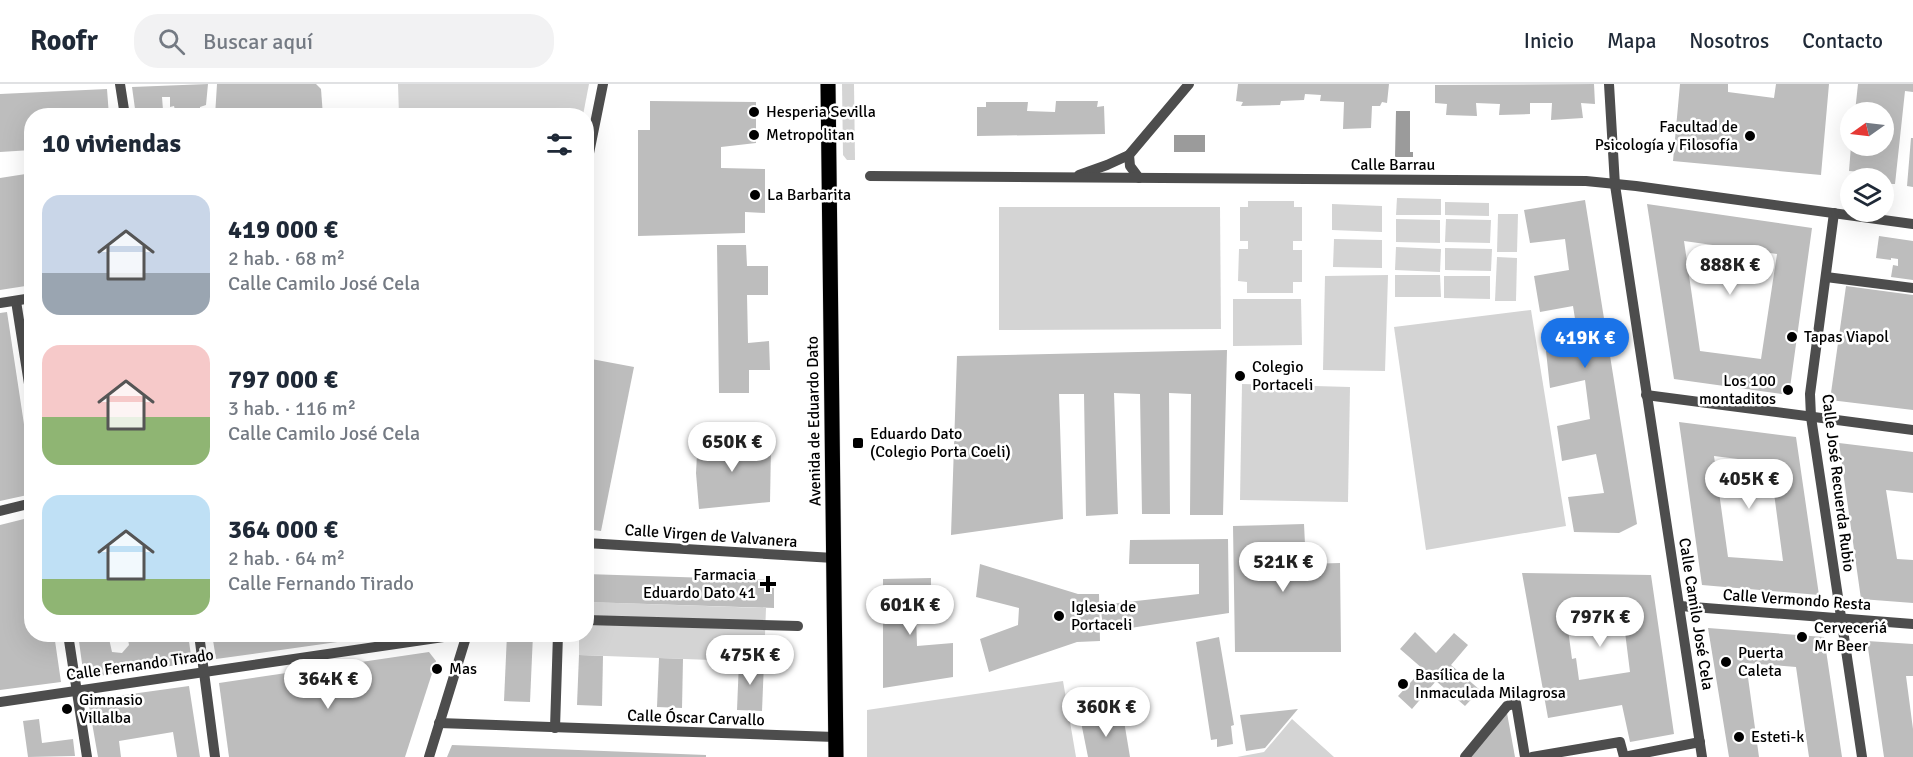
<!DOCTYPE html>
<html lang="es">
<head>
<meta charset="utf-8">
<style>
  :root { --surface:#fff; --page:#f2f2f3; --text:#1f2937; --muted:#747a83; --line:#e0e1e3; --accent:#1a73e8 }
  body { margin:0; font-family:Signika,sans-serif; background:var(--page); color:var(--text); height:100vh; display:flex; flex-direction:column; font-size:22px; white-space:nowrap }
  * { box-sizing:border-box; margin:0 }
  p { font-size:20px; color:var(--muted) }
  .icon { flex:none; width:33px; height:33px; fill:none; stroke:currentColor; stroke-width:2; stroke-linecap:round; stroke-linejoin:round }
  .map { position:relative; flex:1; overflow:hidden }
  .side { position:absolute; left:24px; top:24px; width:570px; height:534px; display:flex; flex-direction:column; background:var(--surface); border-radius:24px; box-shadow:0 6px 24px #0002 }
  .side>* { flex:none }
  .needle { width:39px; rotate:256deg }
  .tools { position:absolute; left:1840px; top:18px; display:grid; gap:12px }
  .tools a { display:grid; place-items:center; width:54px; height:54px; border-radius:50%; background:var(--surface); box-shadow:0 6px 24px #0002; font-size:30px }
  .price { position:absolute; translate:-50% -51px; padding:0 14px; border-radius:21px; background:#fff; color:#222; font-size:20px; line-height:39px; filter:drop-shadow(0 2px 3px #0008) }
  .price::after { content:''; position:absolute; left:50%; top:36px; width:18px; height:14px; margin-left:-9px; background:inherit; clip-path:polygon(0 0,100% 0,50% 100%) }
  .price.active { background:var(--accent); color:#fff }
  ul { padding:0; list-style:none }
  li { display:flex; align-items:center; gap:18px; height:150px; padding:0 18px }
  li span { display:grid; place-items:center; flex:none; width:168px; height:120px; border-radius:18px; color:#555 }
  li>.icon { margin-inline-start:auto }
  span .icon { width:72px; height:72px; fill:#fffc; stroke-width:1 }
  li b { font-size:26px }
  h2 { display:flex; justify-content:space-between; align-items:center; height:72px; padding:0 18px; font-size:26px }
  header { display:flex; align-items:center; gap:36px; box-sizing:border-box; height:84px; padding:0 30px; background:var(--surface); border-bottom:2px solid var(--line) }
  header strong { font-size:28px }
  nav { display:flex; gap:33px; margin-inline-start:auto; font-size:21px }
  .search { width:420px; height:54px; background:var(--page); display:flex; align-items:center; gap:15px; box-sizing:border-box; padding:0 21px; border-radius:24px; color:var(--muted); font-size:22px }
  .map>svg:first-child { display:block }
  .green { fill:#d4d4d4 }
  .water { fill:#9b9b9b }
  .building { fill:#bdbdbd; fill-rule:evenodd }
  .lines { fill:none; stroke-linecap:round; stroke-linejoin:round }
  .major-casing { stroke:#dbdbdb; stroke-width:16 }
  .minor { stroke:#4d4d4d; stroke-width:10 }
  .major { stroke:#000; stroke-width:15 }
  .poi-dot { fill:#000; stroke:#fff; stroke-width:2 }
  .labels { text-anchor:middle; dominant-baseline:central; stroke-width:5; stroke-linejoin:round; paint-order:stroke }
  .poi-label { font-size:16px; fill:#000; stroke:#fff; text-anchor:start }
  .street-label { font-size:16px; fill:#000; stroke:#fff }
</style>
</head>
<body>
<header>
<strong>Roofr</strong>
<div class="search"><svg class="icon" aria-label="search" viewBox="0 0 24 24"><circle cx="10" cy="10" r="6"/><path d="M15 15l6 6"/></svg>Buscar aquí</div>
<nav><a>Inicio</a><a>Mapa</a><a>Nosotros</a><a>Contacto</a></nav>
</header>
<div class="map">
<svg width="1913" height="673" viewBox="0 0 1913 673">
  <rect width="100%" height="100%" fill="#fff"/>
  <g class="green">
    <path d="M398 0H589L583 31 399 32Z"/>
    <path d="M842 0H854L855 76H847L843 71Z"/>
    <path d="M1397 114 1441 115V131H1396Z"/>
    <path d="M1248 117H1294V123H1302V157H1293V166H1302V198H1293V209H1247V198L1238 197 1239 165H1248V157H1240V123H1248Z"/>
    <path d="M1445 118 1489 119V132L1445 131Z"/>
    <path d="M1332 120 1382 122V148L1332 146Z"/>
    <path d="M999 123H1220L1221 245 999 246Z"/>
    <path d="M1498 130H1518L1517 168H1497Z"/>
    <path d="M1396 135 1440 136V159L1396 158Z"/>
    <path d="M1446 135 1491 136 1490 159 1445 158Z"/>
    <path d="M1334 155 1382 156V184L1333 183Z"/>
    <path d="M1396 163 1441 165 1440 188 1395 186Z"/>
    <path d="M1445 164 1492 165 1491 187 1445 186Z"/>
    <path d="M1497 173 1517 174 1516 217H1495Z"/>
    <path d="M1388 191 1385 287 1323 286 1325 192Z"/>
    <path d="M1395 191H1440L1441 213H1395Z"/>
    <path d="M1444 192H1490V215L1444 214Z"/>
    <path d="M1233 215H1301L1302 261 1233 262Z"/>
    <path d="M1531 226 1566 442 1426 466 1394 243Z"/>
    <path d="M1242 300 1350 303 1348 418 1240 416Z"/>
    <path d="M587 518 766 524 764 578 579 571V551L586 550Z"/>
    <path d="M1063 597 1076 673H867V626Z"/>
    <path d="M1292 635 1334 673H1237L1264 668Z"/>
  </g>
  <g class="water">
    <path d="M1396 27H1410V68H1413V73H1395Z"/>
    <rect x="1174" y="51" width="31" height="17"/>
  </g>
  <g class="building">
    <path d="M208 0 206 21 200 23V25L175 26 174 22 170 23V13H162L163 26 160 27 161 32H136L132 3Z"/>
    <path d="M217 0H316L321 5 323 32H215Z"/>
    <path d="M1238 0H1389L1387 19 1382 18 1380 22H1372L1371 44 1343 45 1344 18 1320 17 1321 11 1305 10 1304 16 1281 17 1280 21 1241 22 1243 18 1236 17Z"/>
    <path d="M1594 0 1595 20 1581 19 1583 34 1551 36 1552 19H1530V30L1499 31 1500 20 1476 19 1477 32 1446 31 1447 20 1435 19V1Z"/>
    <path d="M1680 0H1728V8L1774 14 1776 0H1829L1821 91 1673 77Z"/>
    <path d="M1858 0H1913V8L1905 7 1895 100H1884V94H1862V88L1849 87 1851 62H1884V28H1855Z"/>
    <path d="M107 5 109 32H32V66L0 68V10Z"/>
    <path d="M650 17 756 18V59L721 63V84L765 85V129L745 128V149L638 152V46H650Z"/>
    <path d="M1056 17H1098L1097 23 1104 22 1105 50 977 52V23H986V18H1028L1027 27 1055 28Z"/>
    <path d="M1911 54H1913V103L1907 102Z"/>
    <path d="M32 89V201L0 206V94Z"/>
    <path d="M1585 116 1637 440 1619 449 1574 448 1568 413 1604 409 1596 370 1562 377 1557 342 1590 335 1585 296 1550 304 1546 267 1579 260 1573 222 1540 228 1534 192 1569 186 1565 155 1530 159 1524 126Z"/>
    <path d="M1647 120 1812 144 1789 311 1674 295ZM1684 157 1777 170 1761 275 1700 267Z"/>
    <path d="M1879 152 1913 157V196L1891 193 1893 181 1898 182V175L1891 174V176L1876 174Z"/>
    <path d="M717 161H746L747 182H768V211H747L748 259 769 257 770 286H749V309H719Z"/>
    <path d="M1846 202 1913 211V326L1830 316Z"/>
    <path d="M7 228 32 393V410L0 417V229Z"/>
    <path d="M1227 266 1223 431H1190L1191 310 1169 309 1170 430H1142L1140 310 1114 309 1118 430 1086 432 1084 310H1059L1063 435 951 451 957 272Z"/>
    <path d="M586 274 634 283 601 447 586 445Z"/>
    <path d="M1679 338 1796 353 1819 511 1702 501ZM1714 372 1770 379 1783 477 1728 473Z"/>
    <path d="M698 352 771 363 770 418 699 425 696 389Z"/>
    <path d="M1839 359 1913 368V409L1886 406 1897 475 1913 476V519L1861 515Z"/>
    <path d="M32 433V550H54L61 598 0 606V441Z"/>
    <path d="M1304 440 1306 480 1340 479 1341 568H1235L1233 442Z"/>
    <path d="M1228 455 1229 529 1104 548 1100 521 1199 510V480H1129L1130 456Z"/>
    <path d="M980 480 1078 510H1099L1100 557 1077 558 989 588 980 555 1018 541 1019 524 976 513Z"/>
    <path d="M1522 489 1651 491 1674 650 1630 658 1622 621 1548 634ZM1565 523 1622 524 1630 588 1579 596 1576 574 1572 575Z"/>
    <path d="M586 490 774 496V524L586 518Z"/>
    <path d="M931 494V530L916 531 917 562 953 559V593L883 604V495Z"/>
    <path d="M1708 544 1824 553 1842 673H1809L1796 583 1746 579 1759 673H1729Z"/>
    <path d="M1415 548 1436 569 1454 549 1468 561 1451 581 1480 606 1465 622 1436 597 1412 625 1398 612 1423 585 1400 565Z"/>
    <path d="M78 550H108L112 568 122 569 129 561 127 550H188L192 579 84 594Z"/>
    <path d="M212 550H380V552L216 575Z"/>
    <path d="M507 550H533L530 618 504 617Z"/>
    <path d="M1219 553 1234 641 1231 642 1233 660 1217 663V655L1211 656 1196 558Z"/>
    <path d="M1867 557 1913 560V592H1906L1913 645V673H1884Z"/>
    <path d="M429 568 436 577 405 673H229L219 599Z"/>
    <path d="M579 571 603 572 602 622 577 621Z"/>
    <path d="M659 574 683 575 682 624 657 623Z"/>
    <path d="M739 577 764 578 762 627 737 626Z"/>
    <path d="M189 602 200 673H177L173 648 119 657 121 673H98L88 616Z"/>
    <path d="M1298 625 1265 664 1246 667 1240 631Z"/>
    <path d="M1507 629 1515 673H1469Z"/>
    <path d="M1123 631 1130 673H1088L1081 638Z"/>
    <path d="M39 635 42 659 73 655 75 672 28 673 23 637Z"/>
    <path d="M452 661 706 671V673H447Z"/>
  </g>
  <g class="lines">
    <g class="major-casing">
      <path id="major" d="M828 0 836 673"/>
    </g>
    <g class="minor">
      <path d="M120 0 125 32"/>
      <path d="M1609 0 1615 101 1702 673"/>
      <path d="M1129 71 1130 82 1139 94"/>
      <path d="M586 84 603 0"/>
      <path d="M1079 91 1107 81 1129 71 1189 0"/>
      <path d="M870 92 1586 97 1636 102 1913 140"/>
      <path d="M1834 129 1810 310 1811 333 1862 673"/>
      <path d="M1826 193 1913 204"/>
      <path d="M16 217 32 319"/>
      <path d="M0 219 32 214"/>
      <path d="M1646 311 1913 346"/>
      <path d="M0 427 32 419"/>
      <path d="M586 459 834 474"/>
      <path d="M1680 522 1913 540"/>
      <path d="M586 536 798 542"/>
      <path d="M68 550 87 673"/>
      <path d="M199 550 215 673"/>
      <path d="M0 618 464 550"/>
      <path d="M439 639 835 653"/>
      <path d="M555 644 558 550"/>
      <path d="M429 673 467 550"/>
      <path d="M1465 673 1507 622 1516 619 1525 673"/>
      <path d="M1532 673 1620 658 1624 673"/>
      <path d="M1624 673 1700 658"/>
    </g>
    <use href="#major" class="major"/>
  </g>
  <g class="poi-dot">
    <circle cx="754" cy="28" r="6"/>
    <circle cx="754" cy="51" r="6"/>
    <circle cx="1750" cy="52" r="6"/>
    <circle cx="755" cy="111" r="6"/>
    <circle cx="1792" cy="253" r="6"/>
    <circle cx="1240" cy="292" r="6"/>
    <circle cx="1788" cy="306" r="6"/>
    <rect x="852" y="353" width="12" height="12" rx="3"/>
    <path d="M765 491h6v6h6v6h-6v6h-6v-6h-6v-6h6z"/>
    <circle cx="1059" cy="532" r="6"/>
    <circle cx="1802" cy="553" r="6"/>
    <circle cx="1726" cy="578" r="6"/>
    <circle cx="437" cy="585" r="6"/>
    <circle cx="1403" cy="600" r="6"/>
    <circle cx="67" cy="625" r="6"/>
    <circle cx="1739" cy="653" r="6"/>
  </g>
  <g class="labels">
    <g class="poi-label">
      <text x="766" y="28">Hesperia Sevilla</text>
      <text x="1738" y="43" text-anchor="end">Facultad de<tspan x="1738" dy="18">Psicología y Filosofía</tspan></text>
      <text x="766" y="51">Metropolitan</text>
      <text x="767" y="111">La Barbarita</text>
      <text x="1804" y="253">Tapas Viapol</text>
      <text x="1252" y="283">Colegio<tspan x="1252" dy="18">Portaceli</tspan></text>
      <text x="1776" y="297" text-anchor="end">Los 100<tspan x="1776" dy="18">montaditos</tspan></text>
      <text x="870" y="350">Eduardo Dato<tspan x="870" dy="18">(Colegio Porta Coeli)</tspan></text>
      <text x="756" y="491" text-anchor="end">Farmacia<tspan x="756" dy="18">Eduardo Dato 41</tspan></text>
      <text x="1071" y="523">Iglesia de<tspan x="1071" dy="18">Portaceli</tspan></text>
      <text x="1814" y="544">Cerveceriá<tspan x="1814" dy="18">Mr Beer</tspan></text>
      <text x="1738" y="569">Puerta<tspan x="1738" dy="18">Caleta</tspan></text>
      <text x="449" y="585">Mas</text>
      <text x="1415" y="591">Basílica de la<tspan x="1415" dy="18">Inmaculada Milagrosa</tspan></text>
      <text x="79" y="616">Gimnasio<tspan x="79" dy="18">Villalba</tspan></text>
      <text x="1751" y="653">Esteti-k</text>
    </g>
    <g class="street-label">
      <text x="1393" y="81">Calle Barrau</text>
      <text transform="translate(814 337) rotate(-91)">Avenida de Eduardo Dato</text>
      <text transform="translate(1838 399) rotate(83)">Calle José Recuerda Rubio</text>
      <text transform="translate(711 452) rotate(4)">Calle Virgen de Valvanera</text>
      <text transform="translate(1797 516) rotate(4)">Calle Vermondo Resta</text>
      <text transform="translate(1696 530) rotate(81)">Calle Camilo José Cela</text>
      <text transform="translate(140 581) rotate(-8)">Calle Fernando Tirado</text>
      <text transform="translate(696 634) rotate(2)">Calle Óscar Carvallo</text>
    </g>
  </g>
</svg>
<div class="tools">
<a><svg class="needle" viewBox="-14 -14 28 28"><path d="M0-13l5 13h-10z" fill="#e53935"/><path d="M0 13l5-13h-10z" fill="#747a83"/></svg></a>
<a><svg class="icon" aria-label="layers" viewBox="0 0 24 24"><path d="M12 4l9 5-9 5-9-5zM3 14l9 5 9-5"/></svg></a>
</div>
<b class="price" style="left:1730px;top:212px">888K €</b>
<b class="price active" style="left:1585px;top:285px">419K €</b>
<b class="price" style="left:732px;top:389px">650K €</b>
<b class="price" style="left:1749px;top:426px">405K €</b>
<b class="price" style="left:1283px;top:509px">521K €</b>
<b class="price" style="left:910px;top:552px">601K €</b>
<b class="price" style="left:1600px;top:564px">797K €</b>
<b class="price" style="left:750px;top:602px">475K €</b>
<b class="price" style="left:328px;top:626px">364K €</b>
<b class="price" style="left:1106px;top:654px">360K €</b>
<section class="side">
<h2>10 viviendas<svg class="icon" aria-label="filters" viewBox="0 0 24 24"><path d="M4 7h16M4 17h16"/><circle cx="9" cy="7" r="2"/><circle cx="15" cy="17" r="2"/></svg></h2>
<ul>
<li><span style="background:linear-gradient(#c9d6e8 65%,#9aa5b1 0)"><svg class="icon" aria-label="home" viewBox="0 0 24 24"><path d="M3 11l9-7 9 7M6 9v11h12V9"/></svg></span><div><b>419 000 €</b><p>2 hab. · 68 m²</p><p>Calle Camilo José Cela</p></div></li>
<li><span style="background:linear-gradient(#f6c9c9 60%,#8fb573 0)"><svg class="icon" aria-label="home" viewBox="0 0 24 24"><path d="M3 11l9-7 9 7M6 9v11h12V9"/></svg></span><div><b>797 000 €</b><p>3 hab. · 116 m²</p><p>Calle Camilo José Cela</p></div></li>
<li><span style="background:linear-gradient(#bfe0f5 70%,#8fb573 0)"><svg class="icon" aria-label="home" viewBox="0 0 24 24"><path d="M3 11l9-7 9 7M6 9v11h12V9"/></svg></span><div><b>364 000 €</b><p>2 hab. · 64 m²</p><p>Calle Fernando Tirado</p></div></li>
</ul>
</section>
</div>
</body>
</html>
